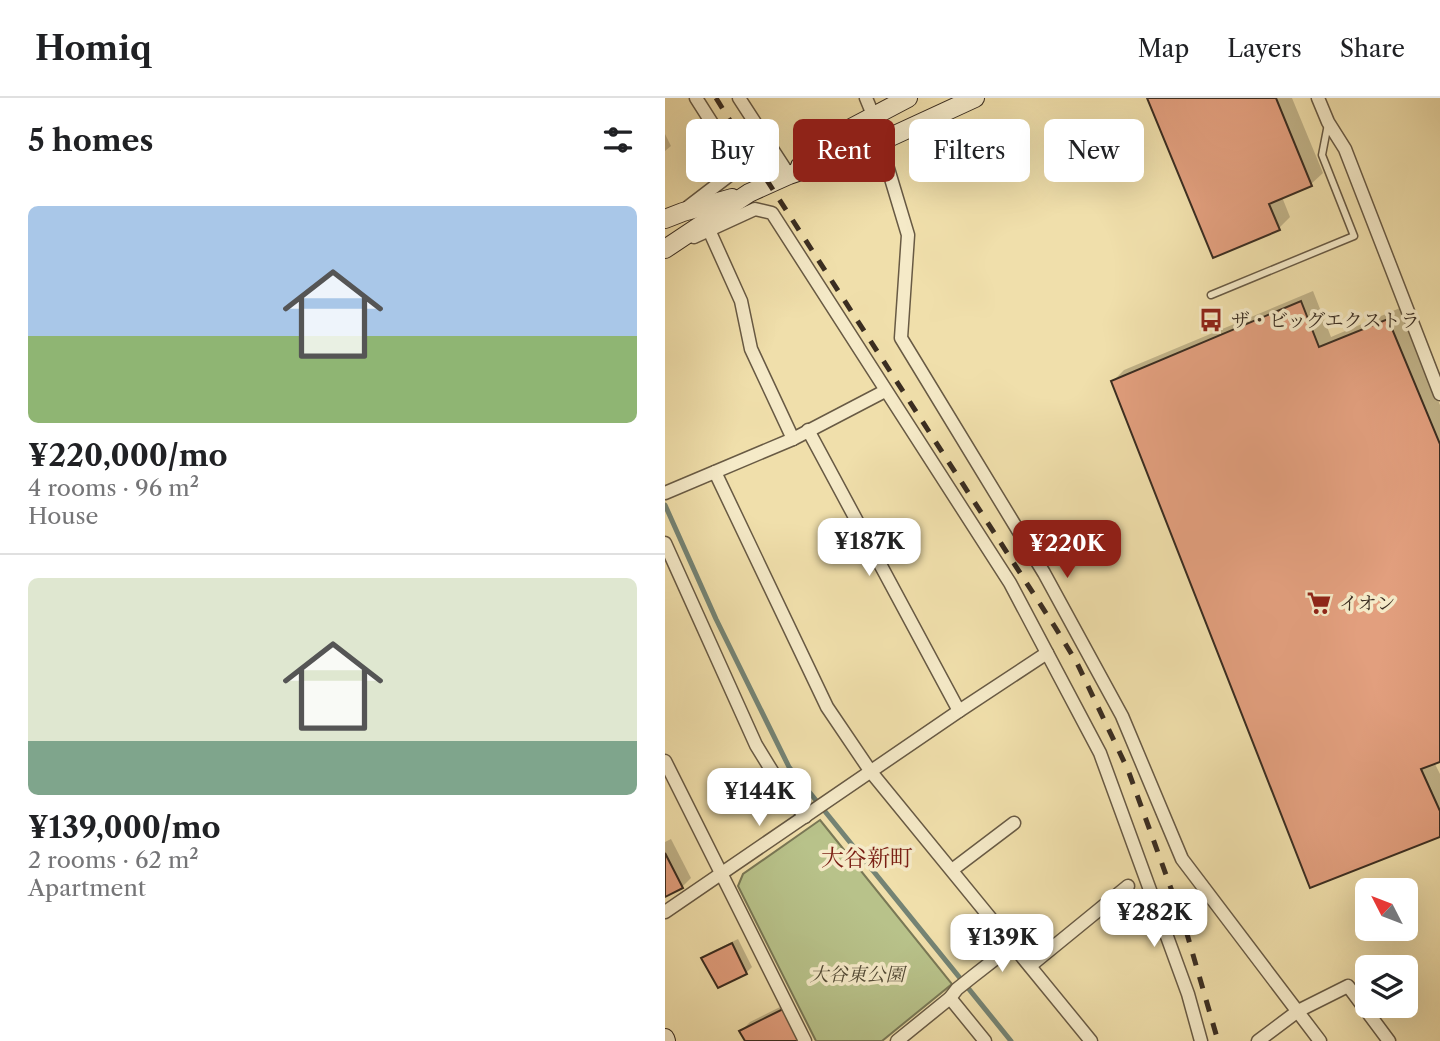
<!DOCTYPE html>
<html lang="en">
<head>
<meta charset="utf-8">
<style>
  :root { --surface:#fff; --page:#f6f6f6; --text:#202124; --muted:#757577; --line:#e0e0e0; --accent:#8f2418 }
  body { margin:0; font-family:"Libre Caslon Text","Noto Serif JP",serif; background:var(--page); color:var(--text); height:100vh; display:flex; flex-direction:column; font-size:26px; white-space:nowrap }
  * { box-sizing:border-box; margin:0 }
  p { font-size:23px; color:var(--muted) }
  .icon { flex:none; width:38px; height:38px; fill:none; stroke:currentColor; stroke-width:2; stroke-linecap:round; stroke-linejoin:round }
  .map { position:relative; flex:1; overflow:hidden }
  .side { display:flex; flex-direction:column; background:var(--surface); width:665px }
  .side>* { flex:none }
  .banner { position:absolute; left:21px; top:21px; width:648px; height:63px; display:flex; gap:14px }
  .needle { width:46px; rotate:312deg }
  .fabs { position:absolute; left:690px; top:780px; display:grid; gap:14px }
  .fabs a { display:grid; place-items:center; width:63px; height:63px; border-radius:10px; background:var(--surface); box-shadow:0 7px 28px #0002; font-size:35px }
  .price { position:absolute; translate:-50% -60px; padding:0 16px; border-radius:14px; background:#fff; color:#222; font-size:23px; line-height:46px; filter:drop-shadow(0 2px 4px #0008) }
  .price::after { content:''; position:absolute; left:50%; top:42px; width:21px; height:16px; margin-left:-10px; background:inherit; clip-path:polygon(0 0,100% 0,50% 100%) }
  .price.current { background:var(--accent); color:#fff }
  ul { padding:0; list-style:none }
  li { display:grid; align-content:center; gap:14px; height:371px; padding:0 28px }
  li+li { border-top:2px solid var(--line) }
  li span { display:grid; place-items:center; height:217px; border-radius:10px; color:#555 }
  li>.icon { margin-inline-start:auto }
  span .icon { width:126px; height:126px; fill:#fffc; stroke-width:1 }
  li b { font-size:30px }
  h2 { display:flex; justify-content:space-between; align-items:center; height:84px; padding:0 28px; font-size:30px }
  .chip { padding:0 24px; border-radius:10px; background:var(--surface); box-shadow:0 7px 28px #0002; font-size:24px; line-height:63px }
  .chip.current { background:var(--accent); color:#fff }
  header { display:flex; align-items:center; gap:42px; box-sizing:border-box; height:98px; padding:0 35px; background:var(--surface); border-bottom:2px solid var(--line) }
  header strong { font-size:33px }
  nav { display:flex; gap:38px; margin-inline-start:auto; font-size:24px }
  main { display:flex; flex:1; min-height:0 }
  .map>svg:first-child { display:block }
  .green { fill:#b8c28a; stroke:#797856; stroke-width:2 }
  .shadow { fill:#0003 }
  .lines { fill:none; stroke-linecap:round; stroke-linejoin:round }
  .stream { stroke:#748374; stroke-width:5 }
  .building { fill:#e29f7e; stroke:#3a2d21; stroke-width:2 }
  .lane-casing { stroke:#685a44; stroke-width:9 }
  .street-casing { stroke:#685a44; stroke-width:15 }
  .secondary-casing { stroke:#3a2d21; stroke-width:20 }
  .lane { stroke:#f5eac8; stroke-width:6 }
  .street { stroke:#f5eac8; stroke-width:12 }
  .secondary { stroke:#f5eac8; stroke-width:18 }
  .rail { stroke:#3a2d21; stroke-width:5; stroke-dasharray:12 12; stroke-linecap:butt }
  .labels { text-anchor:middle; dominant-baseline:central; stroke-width:7; stroke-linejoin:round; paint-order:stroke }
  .poi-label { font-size:19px; fill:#3a2d21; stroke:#f5eac8; text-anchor:start }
  .park-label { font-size:19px; font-style:italic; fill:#534b36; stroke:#f5eac8 }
  .quarter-label { font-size:23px; fill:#7a1f14; stroke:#f5eac8 }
</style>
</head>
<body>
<header>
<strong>Homiq</strong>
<nav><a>Map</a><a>Layers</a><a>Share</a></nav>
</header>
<main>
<section class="side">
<h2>5 homes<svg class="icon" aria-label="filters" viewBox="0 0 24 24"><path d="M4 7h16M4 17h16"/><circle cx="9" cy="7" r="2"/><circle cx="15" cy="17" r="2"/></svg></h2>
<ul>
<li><span style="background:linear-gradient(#a9c7e8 60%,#8fb573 0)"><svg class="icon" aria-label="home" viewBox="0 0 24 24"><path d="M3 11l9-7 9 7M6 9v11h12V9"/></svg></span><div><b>¥220,000/mo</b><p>4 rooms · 96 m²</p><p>House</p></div></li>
<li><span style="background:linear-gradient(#dfe7d0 75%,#7fa58c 0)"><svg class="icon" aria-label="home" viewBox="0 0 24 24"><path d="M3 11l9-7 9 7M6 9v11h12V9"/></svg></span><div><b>¥139,000/mo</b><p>2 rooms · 62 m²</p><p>Apartment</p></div></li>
</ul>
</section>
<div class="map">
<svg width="775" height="943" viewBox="0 0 775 943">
  <rect width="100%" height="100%" fill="#f0dfab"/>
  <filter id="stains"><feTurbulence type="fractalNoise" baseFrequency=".00286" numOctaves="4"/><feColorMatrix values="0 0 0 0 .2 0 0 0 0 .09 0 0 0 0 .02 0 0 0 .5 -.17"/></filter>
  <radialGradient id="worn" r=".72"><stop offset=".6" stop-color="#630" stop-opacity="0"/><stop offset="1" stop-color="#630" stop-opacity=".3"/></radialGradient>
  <path class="green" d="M155 722 287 886 217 943H151L73 788 78 776Z"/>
  <g class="shadow">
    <path d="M484 0H627L658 75 646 86 617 99 625 119 614 130Z"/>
    <path d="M0 36 6 48 0 53Z"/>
    <path d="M648 193 666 239 735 210 775 307V662L769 664 775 676V738L646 787 448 283 459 272Z"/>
    <path d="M6 741 26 780 17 789 0 797V744Z"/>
    <path d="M73 841 87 869 81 875 39 860 44 855Z"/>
    <path d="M127 903 144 935 135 943H82L76 933 85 924Z"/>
  </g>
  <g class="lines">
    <path class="stream" d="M0 407 51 521 124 669 346 943"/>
  </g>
  <g class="building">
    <path d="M482 0H611L647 88 604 106 615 132 548 160Z"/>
    <path d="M636 203 654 249 723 221 775 346V664L756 671 775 713V739L645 790 446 283Z"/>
    <path d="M0 755 18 790 0 799Z"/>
    <path d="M67 845 82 876 53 890 36 860Z"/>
    <path d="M118 911 135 943H80L74 933Z"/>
  </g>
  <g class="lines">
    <g class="lane-casing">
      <path id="lane" d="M546 197 689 138 657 57 663 26"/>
    </g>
    <g class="street-casing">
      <g id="street">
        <path d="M74 0 124 77"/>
        <path d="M201 0 208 17"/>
        <path d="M653 0 663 24 680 51 775 296"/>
        <path d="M215 44 243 137 236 240 379 475 457 618 517 761 655 943"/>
        <path d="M23 109 66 76 71 63 31 0"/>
        <path d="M44 132 76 203 86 251 128 341"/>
        <path d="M29 139 90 111 107 115 345 485 435 655 523 896 536 943"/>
        <path d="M143 332 294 613"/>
        <path d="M50 374 162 609 206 674 426 943"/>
        <path d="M0 395 128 341 220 293"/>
        <path d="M0 445 91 647 110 678 140 719"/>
        <path d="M0 663 140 943"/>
        <path d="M287 772 349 725"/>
        <path d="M0 814 294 613 382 555"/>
        <path d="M365 868 463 788"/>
        <path d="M285 900 320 943"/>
        <path d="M232 943 285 900 292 891 307 879 348 847"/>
        <path d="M593 943 633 913 683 888 724 943"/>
      </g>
    </g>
    <g class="secondary-casing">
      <g id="secondary">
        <path d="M135 68 186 30 243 0"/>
        <path d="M0 121 18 114 67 100"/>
        <path d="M0 151 84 95 124 77 195 53 310 0"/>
        <path d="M0 940 1 943"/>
      </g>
    </g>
    <use href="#lane" class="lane"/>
    <use href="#street" class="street"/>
    <use href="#secondary" class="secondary"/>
    <path class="rail" d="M51 0 103 84 390 529 412 565 463 672 520 829 553 943"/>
  </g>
  <defs>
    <g id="bus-bare" transform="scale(1.89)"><path d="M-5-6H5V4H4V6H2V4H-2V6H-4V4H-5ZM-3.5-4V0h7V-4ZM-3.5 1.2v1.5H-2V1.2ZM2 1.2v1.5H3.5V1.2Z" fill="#8f2418" stroke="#f5eac8" stroke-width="2.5" paint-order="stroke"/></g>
    <g id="supermarket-bare" transform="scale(1.89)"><path d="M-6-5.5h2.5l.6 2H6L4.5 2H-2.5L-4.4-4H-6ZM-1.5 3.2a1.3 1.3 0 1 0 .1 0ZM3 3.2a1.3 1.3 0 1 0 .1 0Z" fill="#8f2418" stroke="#f5eac8" stroke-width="2.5" paint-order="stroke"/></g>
  </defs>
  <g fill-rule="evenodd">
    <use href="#bus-bare" x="546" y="222"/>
    <use href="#supermarket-bare" x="654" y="505"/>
  </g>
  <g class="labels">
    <g class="poi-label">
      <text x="566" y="222">ザ・ビッグエクストラ</text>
      <text x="674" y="505">イオン</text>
    </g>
    <g class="park-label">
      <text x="192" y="876">大谷東公園</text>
    </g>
    <g class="quarter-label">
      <text x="202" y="760">大谷新町</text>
    </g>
  </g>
  <rect width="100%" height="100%" filter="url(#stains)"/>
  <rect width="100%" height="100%" fill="url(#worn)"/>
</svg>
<div class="fabs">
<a><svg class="needle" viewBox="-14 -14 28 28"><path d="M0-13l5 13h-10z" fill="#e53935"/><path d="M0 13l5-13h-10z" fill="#757577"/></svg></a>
<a><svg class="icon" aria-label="layers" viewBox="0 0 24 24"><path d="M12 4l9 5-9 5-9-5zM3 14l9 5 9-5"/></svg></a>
</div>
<b class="price" style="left:204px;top:480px">¥187K</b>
<b class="price current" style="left:402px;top:482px">¥220K</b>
<b class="price" style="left:94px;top:730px">¥144K</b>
<b class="price" style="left:489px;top:851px">¥282K</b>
<b class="price" style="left:337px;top:876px">¥139K</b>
<div class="banner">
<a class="chip">Buy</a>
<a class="chip current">Rent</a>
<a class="chip">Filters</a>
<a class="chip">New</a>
</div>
</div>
</main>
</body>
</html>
